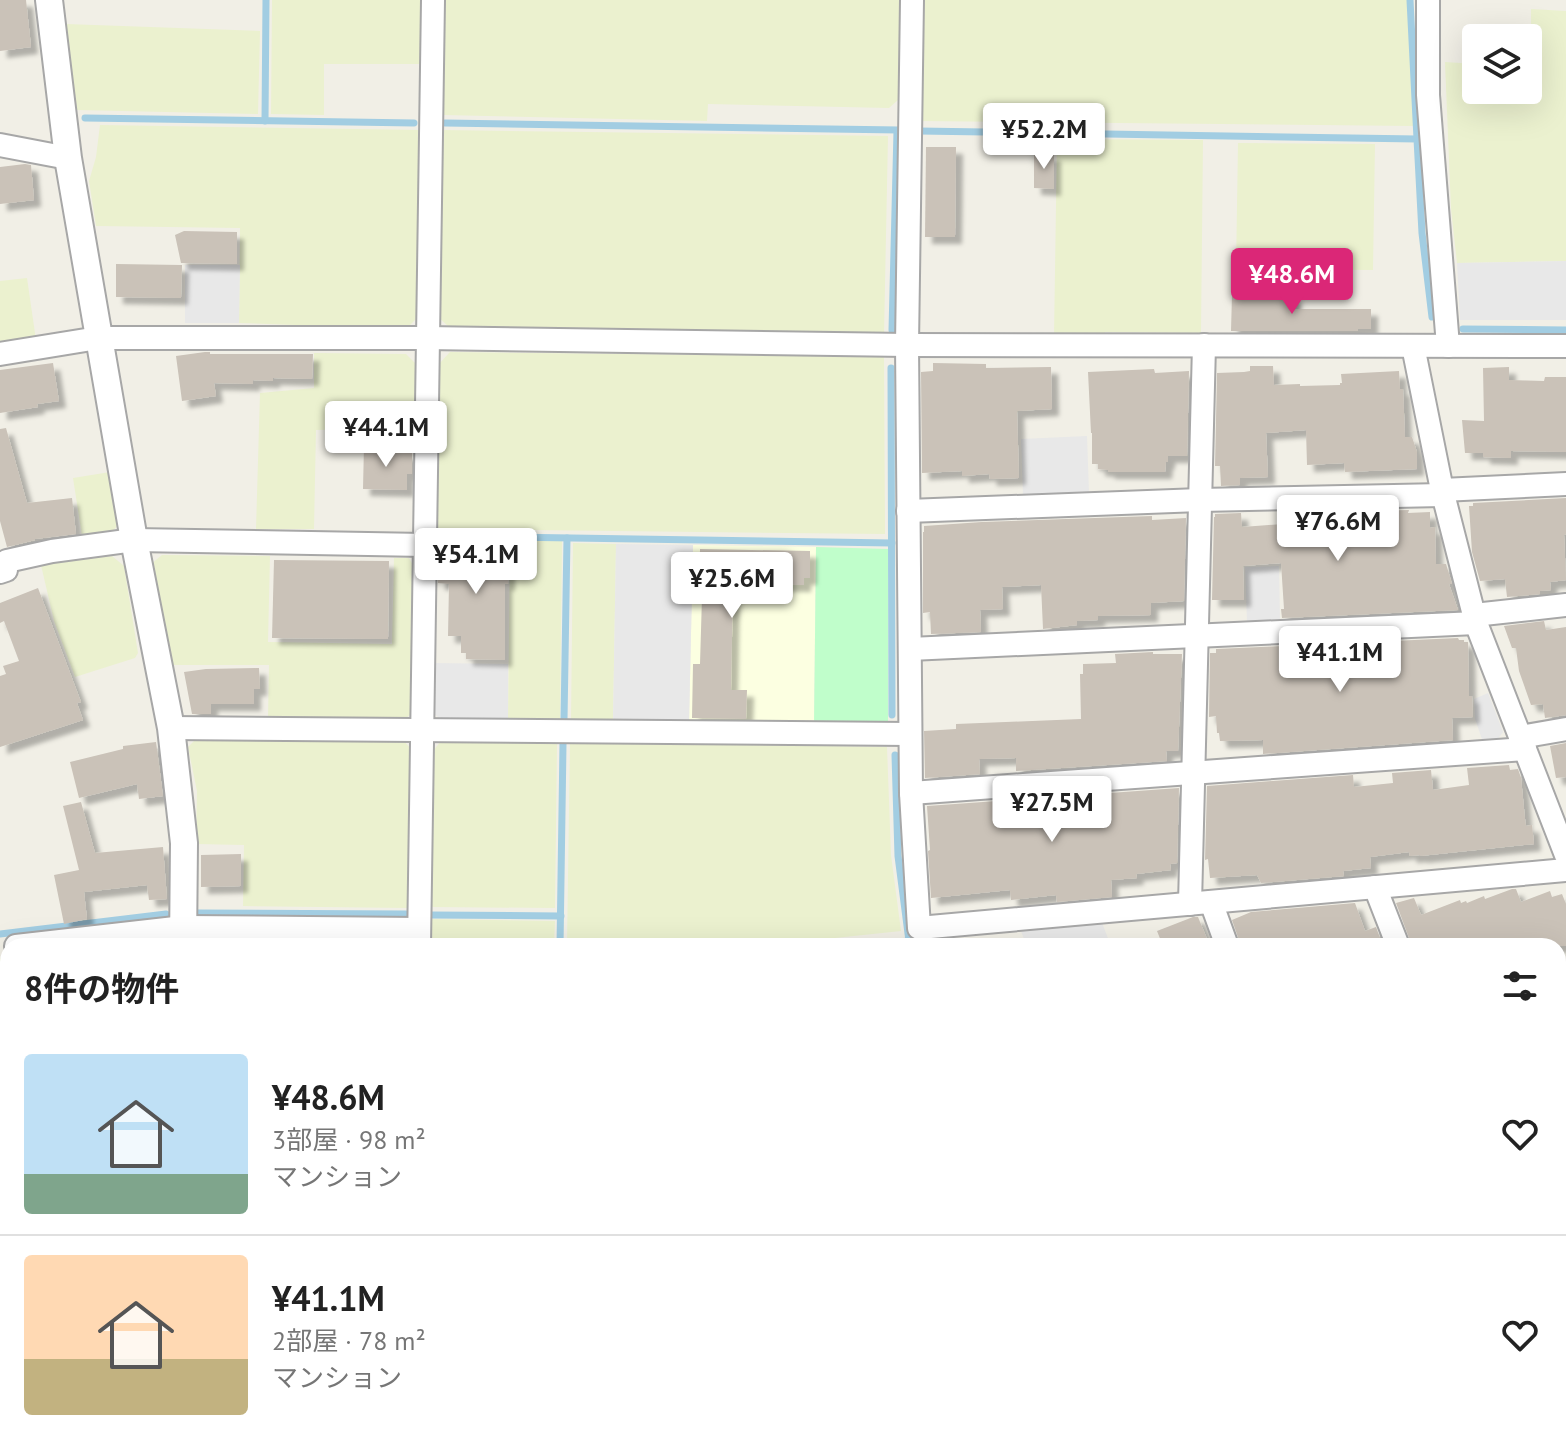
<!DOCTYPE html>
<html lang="ja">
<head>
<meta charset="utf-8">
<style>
  :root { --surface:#fff; --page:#f2f2f2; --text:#222; --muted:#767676; --line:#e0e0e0; --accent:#db2777 }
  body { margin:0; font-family:"PT Sans","Noto Sans JP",sans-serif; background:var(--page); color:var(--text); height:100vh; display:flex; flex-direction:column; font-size:30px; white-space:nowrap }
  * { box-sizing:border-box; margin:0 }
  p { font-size:26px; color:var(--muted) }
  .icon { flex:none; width:44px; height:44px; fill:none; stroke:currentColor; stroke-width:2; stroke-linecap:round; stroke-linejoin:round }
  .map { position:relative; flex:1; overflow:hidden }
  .drawer { position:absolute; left:0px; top:938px; width:1566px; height:512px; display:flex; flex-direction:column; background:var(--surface); border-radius:24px 24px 0 0; box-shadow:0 8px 32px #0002 }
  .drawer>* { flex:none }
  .controls { position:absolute; left:1462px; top:24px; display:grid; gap:16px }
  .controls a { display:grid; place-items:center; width:80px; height:80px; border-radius:8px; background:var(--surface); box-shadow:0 8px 32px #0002; font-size:40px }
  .price { position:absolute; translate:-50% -68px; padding:0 18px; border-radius:8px; background:#fff; color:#222; font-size:26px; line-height:52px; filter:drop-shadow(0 2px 4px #0008) }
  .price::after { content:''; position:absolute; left:50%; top:48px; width:24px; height:18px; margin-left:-12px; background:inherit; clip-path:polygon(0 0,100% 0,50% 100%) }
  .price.selected { background:var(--accent); color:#fff }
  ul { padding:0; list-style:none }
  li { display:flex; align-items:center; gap:24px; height:200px; padding:0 24px }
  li+li { border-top:2px solid var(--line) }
  li span { display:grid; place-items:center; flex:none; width:224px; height:160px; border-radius:8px; color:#555 }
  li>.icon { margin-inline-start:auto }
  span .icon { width:96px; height:96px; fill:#fffc; stroke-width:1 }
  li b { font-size:34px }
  h2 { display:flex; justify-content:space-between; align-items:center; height:96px; padding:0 24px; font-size:34px }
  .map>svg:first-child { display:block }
  .education { fill:#fcffe1 }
  .farmland { fill:#ebf1cf }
  .park { fill:#c0fecb }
  .parking { fill:#e8e8e8 }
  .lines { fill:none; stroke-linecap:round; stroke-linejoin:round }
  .stream { stroke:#a2cde2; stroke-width:7 }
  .building { fill:#cac2b8; filter:url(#shadow) }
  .minor-casing { stroke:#a7a7a7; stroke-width:26 }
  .tertiary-casing { stroke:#a7a7a7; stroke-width:30 }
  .minor { stroke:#fff; stroke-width:22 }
  .tertiary { stroke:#fff; stroke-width:26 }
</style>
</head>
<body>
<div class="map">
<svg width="1566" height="1450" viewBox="0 0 1566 1450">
  <defs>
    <filter id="shadow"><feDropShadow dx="7" dy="7" stdDeviation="2" flood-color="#0004"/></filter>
  </defs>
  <rect width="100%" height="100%" fill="#f1efe6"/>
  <path class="education" d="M693 545 816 547 814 725 689 723Z"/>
  <g class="farmland">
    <path d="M272 0H426L422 2 421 64H324V115L271 114Z"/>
    <path d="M444 0H900L898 100 889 108 708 104 707 121 443 115Z"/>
    <path d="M920 0H1408L1414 126 919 121Z"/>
    <path d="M1531 9 1566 11V261L1457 263 1451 209 1445 62 1476 64V90H1528V67H1531Z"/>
    <path d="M66 24 260 31 258 114 77 110Z"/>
    <path d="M100 125 422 130 419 316 406 329 239 323 240 228 96 226 89 181 96 157Z"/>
    <path d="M441 130 888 136 884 335 449 327 436 315Z"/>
    <path d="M1057 139 1203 140 1201 333 1105 332 1104 337H1054Z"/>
    <path d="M1238 143 1375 144 1373 270 1236 269Z"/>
    <path d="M27 278 36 340 0 345V281Z"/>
    <path d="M450 352 884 357 885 534 436 529 438 365Z"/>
    <path d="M314 353 406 354 417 365 415 428 316 430 314 529H256L260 393 314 388Z"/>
    <path d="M110 472 118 525 112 532 82 536 73 478Z"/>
    <path d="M510 541H562L560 721 508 720Z"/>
    <path d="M573 543 616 544 613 721H571Z"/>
    <path d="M162 555 270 556 268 642 392 644 394 558H409L414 567 412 713 405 719 268 718 269 665H170L151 564Z"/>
    <path d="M112 556 124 566 138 653 135 658 75 677 54 621 41 565Z"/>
    <path d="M198 737 403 740 411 749 409 908 243 906 244 845 196 844 197 791 188 747Z"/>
    <path d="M441 741 557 742 555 908 430 907 433 751Z"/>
    <path d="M570 742 887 747 891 855 901 931 760 946H567Z"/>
    <path d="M429 919 555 921 554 946H429Z"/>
    <path d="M326 939 401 940 406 946H326Z"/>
    <path d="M8 957V1083H0V958Z"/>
    <path d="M8 1242V1409H0V1243Z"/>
    <path d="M8 1431V1442H107V1450H0V1432Z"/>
    <rect x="195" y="1442" width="64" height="8"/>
    <path d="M509 1442H667L669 1450H509Z"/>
    <path d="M706 1442H760L739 1450H709Z"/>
    <path d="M788 1442H1053L1056 1450H776L774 1447Z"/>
    <path d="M1139 1442H1330L1309 1450H1142Z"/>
    <path d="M1360 1442H1395L1398 1450H1339Z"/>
  </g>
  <path class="park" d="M816 547 888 549V726L814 725Z"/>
  <g class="parking">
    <path d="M1566 261V320H1460L1457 263Z"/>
    <path d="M185 265H240L239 323H185Z"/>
    <path d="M1087 436 1089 493 1023 495 1021 439Z"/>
    <path d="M616 544 693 545 689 723 613 721Z"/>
    <path d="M1279 566 1280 621 1247 622 1245 567Z"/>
    <path d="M433 663 508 664V720H442L433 713Z"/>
    <path d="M1488 693 1503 732 1496 741 1483 742 1475 719 1474 699Z"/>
    <path d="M1102 923 1111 946H1027L1020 929Z"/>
  </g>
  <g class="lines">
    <g class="stream">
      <path d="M1410 0 1417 139"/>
      <path d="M85 118 414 123"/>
      <path d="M265 121 266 0"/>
      <path d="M445 123 899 130"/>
      <path d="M919 131 1417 139 1422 233 1432 317"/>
      <path d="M1463 329 1566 330"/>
      <path d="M892 330 897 131"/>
      <path d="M891 368 892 715"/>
      <path d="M437 536 892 543"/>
      <path d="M564 720 567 538"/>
      <path d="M895 755 898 856 909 941"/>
      <path d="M198 913 406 914"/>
      <path d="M431 915 561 916"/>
      <path d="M0 934 166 914"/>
      <path d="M560 946 563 744"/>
      <path d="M852 946 909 941V944L935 942 936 946"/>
      <path d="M1558 1421 1566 1442"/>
      <path d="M691 1442 694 1450"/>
      <path d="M1330 1450 1351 1442"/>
    </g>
  </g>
  <g class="building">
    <path d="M0 0H26L31 47 0 51Z"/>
    <path d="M926 147H956L955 237H925Z"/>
    <path d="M1034 154H1054V189L1034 188Z"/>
    <path d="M25 164 31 165 34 200 0 204V167Z"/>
    <path d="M184 231 237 232V264L181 263 175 235Z"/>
    <path d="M116 264 182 265 181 298 116 297Z"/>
    <path d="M1232 295 1294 296V309H1371V329H1358V331H1231Z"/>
    <path d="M205 352H210V354H313L312 379 273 378V381L253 380V384L214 383 216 396 182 401 176 356Z"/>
    <path d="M53 363 59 401 37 404 38 407 0 413V370Z"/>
    <path d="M933 363 986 364V368L1051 367 1052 409 1017 411 1019 478 990 479 989 474 962 476V471L922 473 921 372 933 371Z"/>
    <path d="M1250 366H1273L1274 385 1300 384V386L1340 385V383H1342L1341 374 1399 371 1400 389H1403L1405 437H1412L1417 452V469L1345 472 1344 463 1307 465 1306 430 1266 433 1268 477 1240 478V485L1221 486 1220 466H1215L1217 373 1244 372 1250 371Z"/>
    <path d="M1509 367V380L1544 381 1545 377H1566V452L1511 451V458L1483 457V453H1465L1462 420 1484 421 1483 368Z"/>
    <path d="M1154 369 1155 373 1189 371 1187 456H1168V462H1166L1165 472H1108V470L1098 469V464H1092V433H1091L1088 372Z"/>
    <path d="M6 428 27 503 72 498 76 534 35 539V540L7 547 0 521V429Z"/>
    <path d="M364 445 388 446V453H412V474H407V490L363 489Z"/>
    <path d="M1566 498V534L1564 535 1566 580 1550 582 1551 590 1540 591V594L1507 597 1505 579 1480 581 1472 552 1469 506H1473V503Z"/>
    <path d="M1409 510 1408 513 1430 512V528L1435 527 1436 564H1446L1452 584H1449L1458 610 1282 618 1281 609H1284L1281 563 1243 566 1244 600H1212L1214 517H1215V514L1241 513 1242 527 1283 524 1282 517 1319 515V512Z"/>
    <path d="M1152 516V520L1186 518 1184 601 1151 603V615L1098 616V620L1077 621V625L1043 629 1041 585 1002 587 1003 609 980 610 981 632 931 634 930 612 923 613V532H924V526L982 522Z"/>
    <path d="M439 542 509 543 508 584H505V660L466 659V653H461V636H448L449 584 438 583Z"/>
    <path d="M700 549 810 551V578H804V585L733 584 731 690H747L746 719 692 718 693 664H700L702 597H699Z"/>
    <path d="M274 560 389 561 388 639 272 638Z"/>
    <path d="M38 588 81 702 77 703 83 720 0 747V676L6 674 3 666 19 661 4 621 0 623V603Z"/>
    <path d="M1544 621 1546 630 1566 627V715L1545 718 1543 704 1531 705 1519 671 1516 648H1512L1504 626Z"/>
    <path d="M1458 638 1459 640H1464V642H1468L1469 696H1472L1473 717 1452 718 1453 740 1263 754V740L1220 741 1219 733H1217L1216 716 1209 717 1210 653H1216V649Z"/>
    <path d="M1153 652V654H1182L1178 751H1166L1167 761 1016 771V758L979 759 980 774 925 778 924 731 956 729V724L1081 719 1080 674H1083V664L1116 663 1115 654Z"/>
    <path d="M259 668 260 689H254V704H211V714H192L184 672 206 669Z"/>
    <path d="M156 742 163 796 139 799 137 784 79 798 70 762 123 749V746Z"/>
    <path d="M1566 743V777L1556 778 1550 746Z"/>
    <path d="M1509 765 1510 770 1518 769 1521 778 1525 819 1526 826 1532 825 1534 844 1420 856V855L1410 856 1409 852 1370 857 1371 868 1343 871 1344 876 1261 883 1257 875 1210 878 1208 859 1205 860 1207 786 1353 775 1354 787 1393 783 1392 773 1431 770 1433 790 1469 785 1467 768Z"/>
    <path d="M1179 788 1177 863 1170 864 1171 870 1136 874 1137 878 1111 880 1112 897 1057 902 1056 895 1011 900 1010 890 931 898 928 851 930 850 927 806Z"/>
    <path d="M81 802 95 853 163 847 167 899 149 900 147 885 84 892 87 919 64 924 54 875 79 870 63 806Z"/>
    <path d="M241 854V886L201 887V855Z"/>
    <path d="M1512 889H1516L1521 902 1550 891 1552 897 1562 894 1566 904V946H1412L1396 903 1414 898 1421 915 1460 900 1461 903 1466 901 1467 903 1484 896 1485 899Z"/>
    <path d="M1355 903 1365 931 1376 927 1383 946H1241L1232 920 1251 912Z"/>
    <path d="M1193 917H1198L1207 939 1190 946H1163L1157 931Z"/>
  </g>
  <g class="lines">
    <g class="minor-casing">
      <g id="minor">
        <path d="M912 0 907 345 911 793 919 928 1566 870"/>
        <path d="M1428 0V95L1448 346"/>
        <path d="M0 145 68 158"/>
        <path d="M1413 346 1442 490 1476 623 1566 855"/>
        <path d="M0 354 98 338H427L907 345 1566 346"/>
        <path d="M1442 490 1566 484"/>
        <path d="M908 511 1200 500 1443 495"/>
        <path d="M0 572 6 570 7 561 52 551 134 540 425 545"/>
        <path d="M1474 615 1566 605"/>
        <path d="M910 649 1476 623"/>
        <path d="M171 728 910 734"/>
        <path d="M1520 737 1566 729"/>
        <path d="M911 793 1525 749"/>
        <path d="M1375 887 1398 946"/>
        <path d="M1211 902 1227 946"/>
        <path d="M1190 904 1204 345"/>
        <path d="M16 946 184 927 419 929"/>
        <path d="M419 946 433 0"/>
        <path d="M1558 1010 1566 1007"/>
        <path d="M1558 1157 1566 1154"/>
        <path d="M0 1234 8 1233"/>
        <path d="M1558 1306 1566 1303"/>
        <path d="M1558 1370 1566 1391"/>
        <path d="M0 1420 8 1419"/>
        <path d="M1132 1442 1135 1450"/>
        <path d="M178 1450V1442"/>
      </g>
    </g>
    <g class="tertiary-casing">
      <path id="tertiary" d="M49 0 68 158 134 540 171 728 184 843 183 946"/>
    </g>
    <use href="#minor" class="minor"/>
    <use href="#tertiary" class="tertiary"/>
  </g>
</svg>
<div class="controls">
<a><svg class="icon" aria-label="layers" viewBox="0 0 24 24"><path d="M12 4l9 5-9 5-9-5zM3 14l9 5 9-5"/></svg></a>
</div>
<b class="price" style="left:1044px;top:171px">¥52.2M</b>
<b class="price selected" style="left:1292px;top:316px">¥48.6M</b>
<b class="price" style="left:386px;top:469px">¥44.1M</b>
<b class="price" style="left:1338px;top:563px">¥76.6M</b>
<b class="price" style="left:476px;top:596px">¥54.1M</b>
<b class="price" style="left:732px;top:620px">¥25.6M</b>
<b class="price" style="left:1340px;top:694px">¥41.1M</b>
<b class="price" style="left:1052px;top:844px">¥27.5M</b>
<section class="drawer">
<h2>8件の物件<svg class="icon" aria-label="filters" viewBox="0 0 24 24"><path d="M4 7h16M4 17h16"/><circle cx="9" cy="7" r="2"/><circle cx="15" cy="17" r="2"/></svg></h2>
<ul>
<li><span style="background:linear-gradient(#bfe0f5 75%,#7fa58c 0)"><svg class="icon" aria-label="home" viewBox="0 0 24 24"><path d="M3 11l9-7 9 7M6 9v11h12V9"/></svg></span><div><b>¥48.6M</b><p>3部屋 · 98 m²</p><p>マンション</p></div><svg class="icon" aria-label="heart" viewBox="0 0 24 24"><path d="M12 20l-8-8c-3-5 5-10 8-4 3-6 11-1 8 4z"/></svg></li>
<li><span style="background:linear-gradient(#ffd9b3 65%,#c2b280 0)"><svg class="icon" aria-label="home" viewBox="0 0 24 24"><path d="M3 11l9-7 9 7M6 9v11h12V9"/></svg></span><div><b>¥41.1M</b><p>2部屋 · 78 m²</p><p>マンション</p></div><svg class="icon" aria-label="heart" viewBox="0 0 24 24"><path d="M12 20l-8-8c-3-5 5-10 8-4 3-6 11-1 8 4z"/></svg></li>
</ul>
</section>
</div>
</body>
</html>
